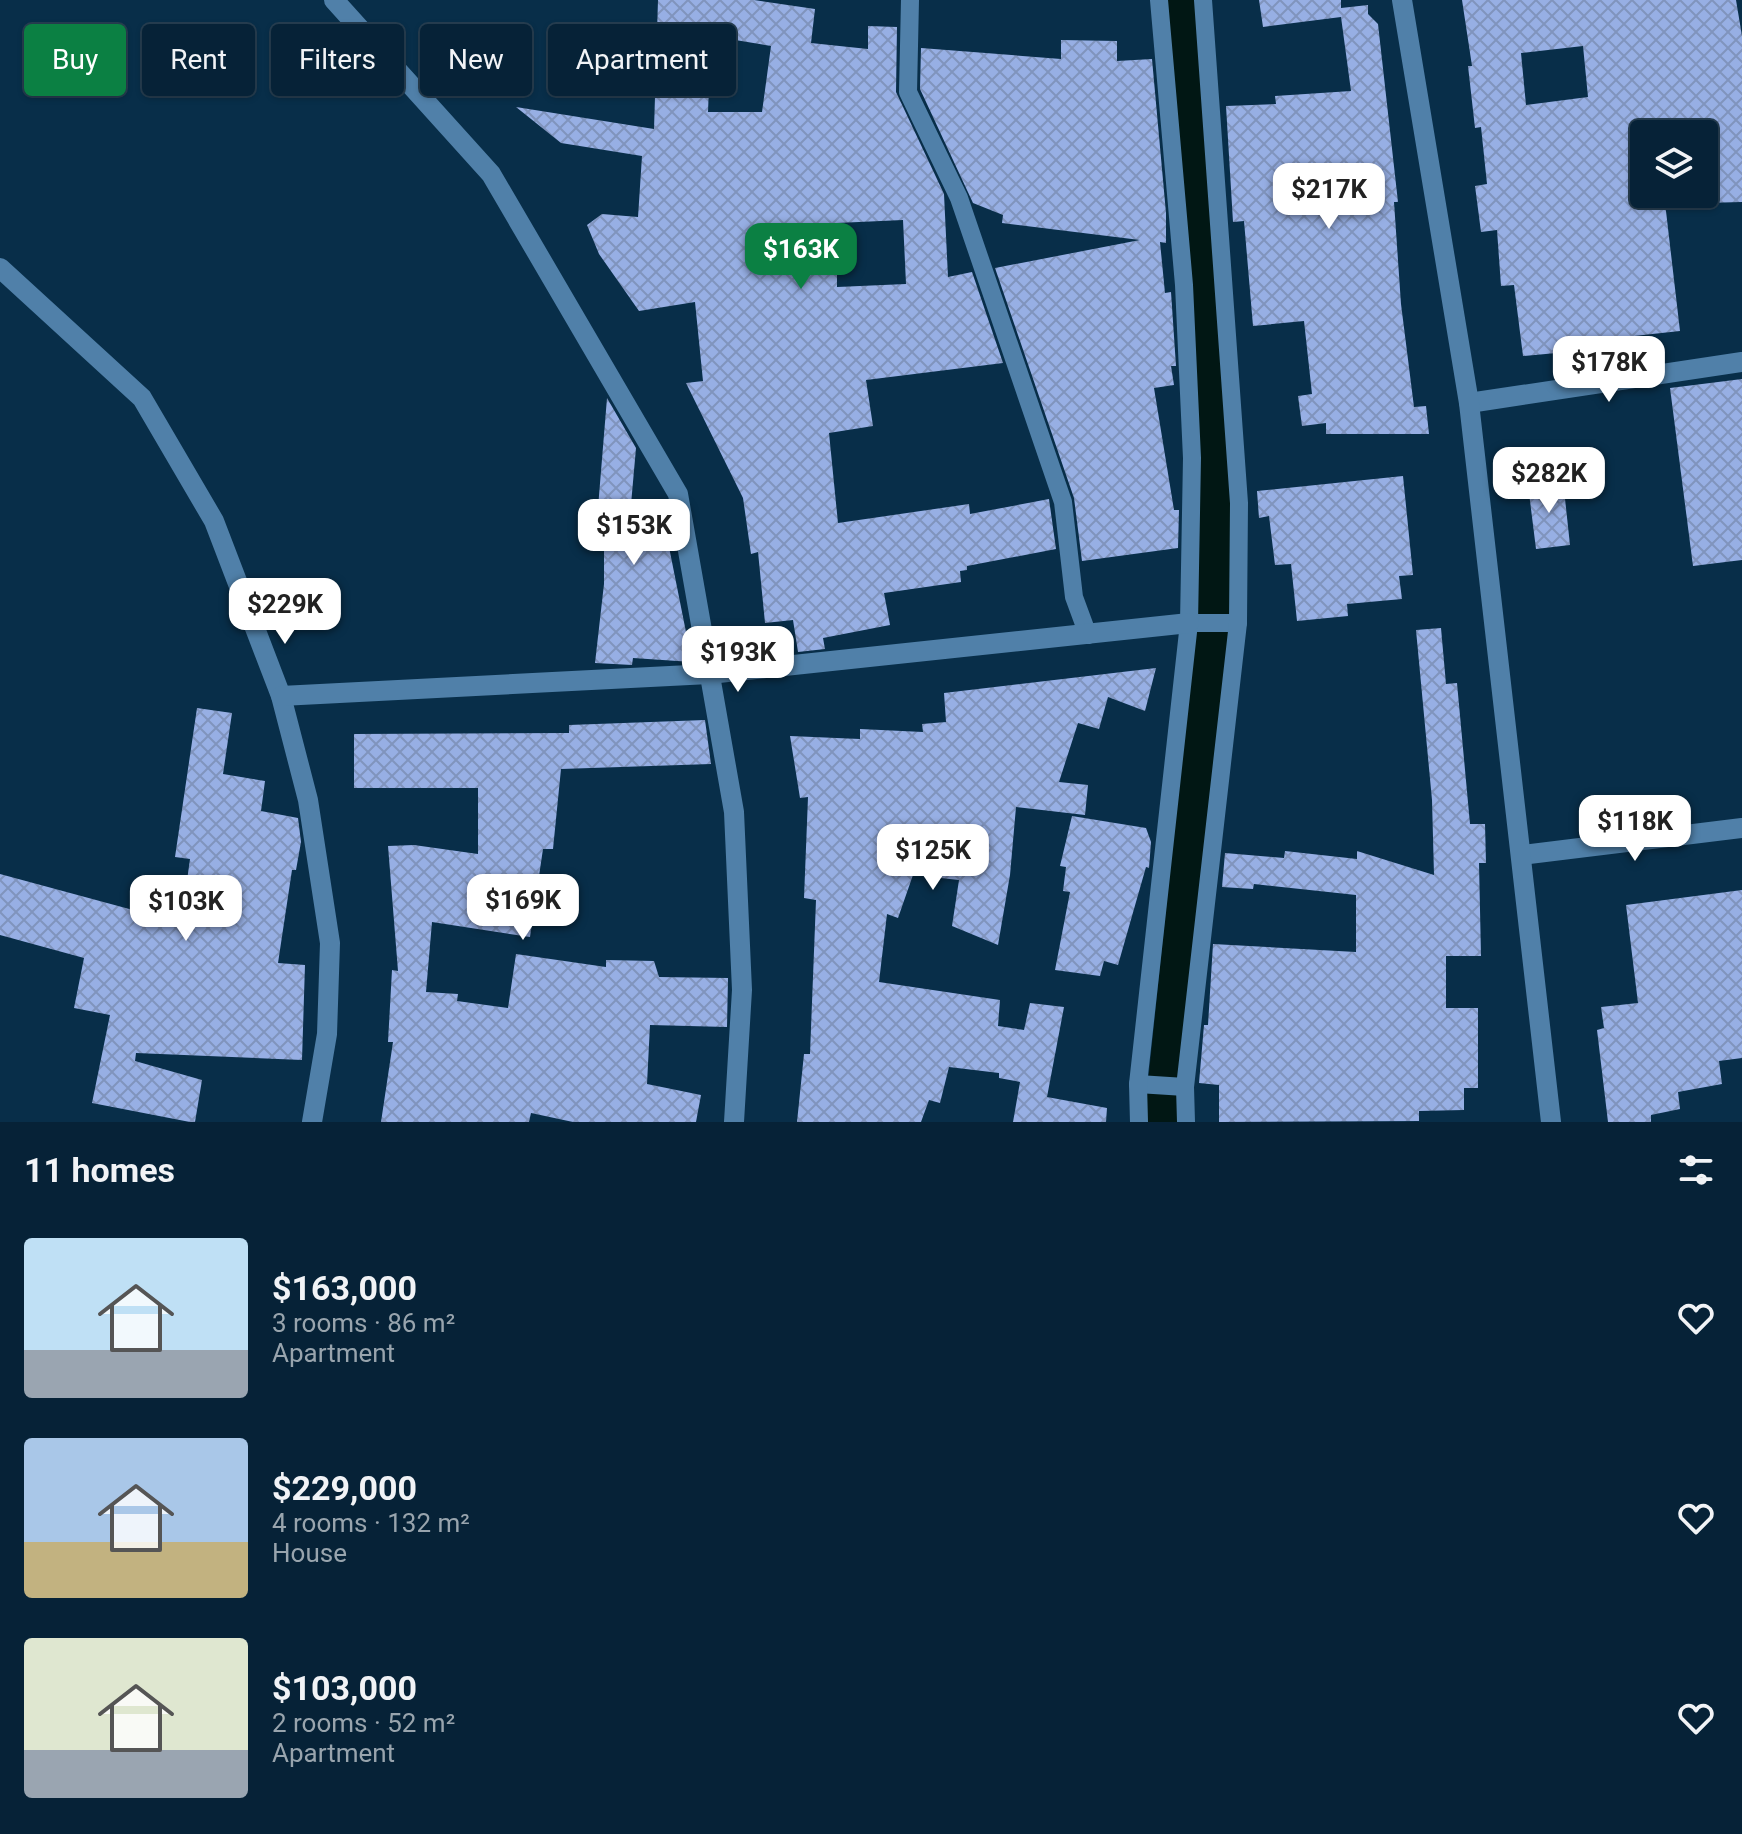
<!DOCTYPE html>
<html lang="en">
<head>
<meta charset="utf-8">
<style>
  :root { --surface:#062237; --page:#142f42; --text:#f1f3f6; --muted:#98a4ad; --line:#273f52; --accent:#0b8043 }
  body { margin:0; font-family:Roboto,sans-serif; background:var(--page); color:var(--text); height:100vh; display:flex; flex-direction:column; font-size:30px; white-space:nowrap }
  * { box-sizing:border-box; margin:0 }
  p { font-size:26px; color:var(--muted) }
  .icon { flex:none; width:44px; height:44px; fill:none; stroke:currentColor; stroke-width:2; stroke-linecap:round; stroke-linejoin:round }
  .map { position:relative; height:1122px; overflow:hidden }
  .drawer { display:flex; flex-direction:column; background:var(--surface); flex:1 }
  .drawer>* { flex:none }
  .top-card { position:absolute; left:24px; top:24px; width:800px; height:72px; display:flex; gap:16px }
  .tools { position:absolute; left:1630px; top:120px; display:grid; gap:16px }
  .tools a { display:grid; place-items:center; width:88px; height:88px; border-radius:8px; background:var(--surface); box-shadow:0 2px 6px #0004,0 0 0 2px var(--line); font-size:40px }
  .price { position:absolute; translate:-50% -68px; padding:0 18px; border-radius:16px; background:#fff; color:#222; font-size:26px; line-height:52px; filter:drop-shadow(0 2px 4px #0008) }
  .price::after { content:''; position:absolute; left:50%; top:48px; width:24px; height:18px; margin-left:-12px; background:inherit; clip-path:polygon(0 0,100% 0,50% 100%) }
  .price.active { background:var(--accent); color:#fff }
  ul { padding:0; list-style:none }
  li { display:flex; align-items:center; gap:24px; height:200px; padding:0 24px }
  li span { display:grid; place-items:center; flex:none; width:224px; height:160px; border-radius:8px; color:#555 }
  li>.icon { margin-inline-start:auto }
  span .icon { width:96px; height:96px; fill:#fffc; stroke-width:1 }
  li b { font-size:34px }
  h2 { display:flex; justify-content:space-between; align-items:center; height:96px; padding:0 24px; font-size:34px }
  .chip { padding:0 28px; border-radius:8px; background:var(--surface); box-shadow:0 2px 6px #0004,0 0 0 2px var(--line); font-size:28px; line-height:72px }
  .chip.active { background:var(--accent); color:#fff }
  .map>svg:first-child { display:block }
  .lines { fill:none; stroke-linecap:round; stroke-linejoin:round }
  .canal { stroke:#011714; stroke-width:36 }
  .building { fill:url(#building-cross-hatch); fill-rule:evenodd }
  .lane { stroke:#5080a9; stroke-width:18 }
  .street { stroke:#5080a9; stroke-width:20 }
  .secondary { stroke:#5080a9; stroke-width:20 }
</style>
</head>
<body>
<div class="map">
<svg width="1742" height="1122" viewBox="0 0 1742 1122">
  <defs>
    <pattern id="building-cross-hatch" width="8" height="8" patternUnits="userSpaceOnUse" patternTransform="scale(2)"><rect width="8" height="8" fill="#97afe4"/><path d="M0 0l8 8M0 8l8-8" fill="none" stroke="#8094bd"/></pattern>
  </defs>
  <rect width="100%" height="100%" fill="#082e49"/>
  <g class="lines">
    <path class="canal" d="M1162 1122 1206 697 1218 506 1181 0"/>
  </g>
  <g class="building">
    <path d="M658 0H754L815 9 811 43 868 49V26L897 27 896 92 944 194 948 277 972 272 1003 363 866 380 873 426 829 433 838 523 969 504 970 514 1049 499 1056 549 967 566V570L960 571 961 582 884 593 890 625 823 638 825 649 798 652 793 620 765 623 758 552 751 554 743 498 686 383 703 381 695 302 639 311 599 254 587 225 602 214 638 217 642 156 561 143 516 107 654 129ZM711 36 771 46 762 112H708ZM903 220 906 284 837 287V223Z"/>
    <path d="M1259 0H1341V8L1368 5V14L1378 24 1398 202H1394L1401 304 1414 407 1426 406 1429 434H1326V423L1302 426 1298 396 1312 394 1304 321 1253 326 1244 221 1233 222 1226 106 1276 104 1275 96 1351 91 1341 17 1263 27Z"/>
    <path d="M1462 0H1736L1742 36V202L1704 203V134H1644V194H1664L1680 331 1588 341 1589 350 1523 356 1514 285 1501 286 1497 230 1481 232 1475 186 1487 184 1481 127 1475 128 1468 66H1472ZM1583 46 1588 97 1526 105 1521 53Z"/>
    <path d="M1061 40 1117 41V61L1152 59 1166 213V243L1160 242 1165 293 1171 292 1176 366H1171L1174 385 1154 388 1174 510H1179L1178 548 1082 561 1074 498 995 268 1140 240 1002 223 1003 215 973 203 920 89 921 48 1061 59Z"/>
    <path d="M1742 379V560L1693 566 1670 388Z"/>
    <path d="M607 398 636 448 630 516 663 517 692 662 633 658 632 665 595 663 604 584V521L597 520Z"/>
    <path d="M1403 476 1413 575 1399 576 1402 599 1347 604 1348 616 1297 621 1291 564 1275 565 1269 516 1259 518 1257 491Z"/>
    <path d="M1563 480 1570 545 1536 549 1528 485Z"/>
    <path d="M1441 628 1446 684 1457 683 1470 824H1485L1486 863H1479L1481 956H1446V1008H1478V1088H1464V1110L1419 1111V1121L1219 1122V1085L1199 1083 1204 1025H1208L1213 944 1356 952V895L1254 884 1253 889 1222 887 1225 853 1284 858 1285 851 1357 859V851L1434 875 1432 800 1416 630Z"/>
    <path d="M1156 668 1145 711 1108 697 1099 729 1078 723 1059 782 1088 785 1085 815 1016 807 1010 875 998 945 952 926 959 880 913 875 898 918 887 914 879 982 1000 1000 998 1026 1024 1030 1030 1003 1064 1007 1047 1097 1107 1108 1106 1122H1013L1020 1082 999 1078V1073L949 1067 940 1103 929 1100 921 1122H797L804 1054H810L816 900 804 898 808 797 800 798 790 736 860 739V729L923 732 922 724 946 722 944 693Z"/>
    <path d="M197 708 232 713 223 774 265 781 261 811 298 818 301 842 296 870H292L278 963 305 965 302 1060 136 1053 135 1061 202 1080 195 1122H190L92 1103 110 1015 74 1008 84 958 0 935V874L181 923 190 859 175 857Z"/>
    <path d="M705 720 711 764 561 769 553 849H543L530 937 432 922 426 992 458 994 457 1001 508 1008 516 954 606 967V960L654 961 659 977 728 978 727 1027 650 1025 647 1084 701 1095 696 1122H573L531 1113 529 1122H381L393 1042H388L392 970 398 971 388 846 414 845 478 854V788H354V734L569 733V725Z"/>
    <path d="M1072 816 1146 828 1151 842 1149 868 1146 867 1118 965 1104 961 1100 976 1055 970 1070 892 1063 891 1066 867 1060 866Z"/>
    <path d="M1742 890V1058L1719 1061 1722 1084 1678 1092 1680 1109 1651 1115V1122H1608L1597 1030 1604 1028 1601 1007 1638 1003 1626 905Z"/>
  </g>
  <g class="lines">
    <g class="lane">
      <path d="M910 0 908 92 959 198 1063 502 1074 597 1088 635"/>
      <path d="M1189 623H1238"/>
      <path d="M1138 1084 1185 1087"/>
      <path d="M1139 1122 1138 1084 1189 623 1192 458 1184 285 1159 0"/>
      <path d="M1186 1122 1185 1087 1238 623 1239 503 1203 0"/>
    </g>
    <g class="street">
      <path d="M334 0 491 174 678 494 734 812 742 990 734 1122"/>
      <path d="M0 268 142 398 214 521 281 696 308 800 330 943 327 1034 312 1122"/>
      <path d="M1469 403 1742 362"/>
      <path d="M281 696 709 674 1189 623"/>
      <path d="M1522 855 1742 828"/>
    </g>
    <path class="secondary" d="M1402 0 1469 403 1551 1122"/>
  </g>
</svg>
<div class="tools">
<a><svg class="icon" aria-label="layers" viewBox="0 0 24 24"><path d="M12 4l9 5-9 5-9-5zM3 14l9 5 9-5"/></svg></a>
</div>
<b class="price" style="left:1329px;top:231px">$217K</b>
<b class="price active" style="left:801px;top:291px">$163K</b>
<b class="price" style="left:1609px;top:404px">$178K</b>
<b class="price" style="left:1549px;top:515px">$282K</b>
<b class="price" style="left:634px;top:567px">$153K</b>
<b class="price" style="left:285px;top:646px">$229K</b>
<b class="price" style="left:738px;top:694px">$193K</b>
<b class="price" style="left:1635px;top:863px">$118K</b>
<b class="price" style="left:933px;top:892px">$125K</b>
<b class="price" style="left:523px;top:942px">$169K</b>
<b class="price" style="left:186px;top:943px">$103K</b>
<div class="top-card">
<a class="chip active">Buy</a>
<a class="chip">Rent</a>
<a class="chip">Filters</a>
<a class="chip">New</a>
<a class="chip">Apartment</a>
</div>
</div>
<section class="drawer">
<h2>11 homes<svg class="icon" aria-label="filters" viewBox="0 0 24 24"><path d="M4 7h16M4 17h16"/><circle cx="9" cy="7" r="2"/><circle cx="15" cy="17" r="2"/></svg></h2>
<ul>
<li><span style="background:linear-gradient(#bfe0f5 70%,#9aa5b1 0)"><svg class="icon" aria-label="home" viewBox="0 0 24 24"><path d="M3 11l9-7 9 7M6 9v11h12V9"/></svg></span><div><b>$163,000</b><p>3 rooms · 86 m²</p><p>Apartment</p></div><svg class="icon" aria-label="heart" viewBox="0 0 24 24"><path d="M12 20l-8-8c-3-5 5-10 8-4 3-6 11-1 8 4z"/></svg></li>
<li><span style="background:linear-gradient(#a9c7e8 65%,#c2b280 0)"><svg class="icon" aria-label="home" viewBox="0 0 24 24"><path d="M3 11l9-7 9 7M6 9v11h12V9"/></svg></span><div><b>$229,000</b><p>4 rooms · 132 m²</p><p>House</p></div><svg class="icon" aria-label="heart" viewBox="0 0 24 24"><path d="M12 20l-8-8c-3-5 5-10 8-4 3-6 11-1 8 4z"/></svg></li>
<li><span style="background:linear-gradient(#dfe7d0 70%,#9aa5b1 0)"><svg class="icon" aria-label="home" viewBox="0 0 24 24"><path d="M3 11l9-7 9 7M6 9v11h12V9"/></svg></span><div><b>$103,000</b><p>2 rooms · 52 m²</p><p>Apartment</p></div><svg class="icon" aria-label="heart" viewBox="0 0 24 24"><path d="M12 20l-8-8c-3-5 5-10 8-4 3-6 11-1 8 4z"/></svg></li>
</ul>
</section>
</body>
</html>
